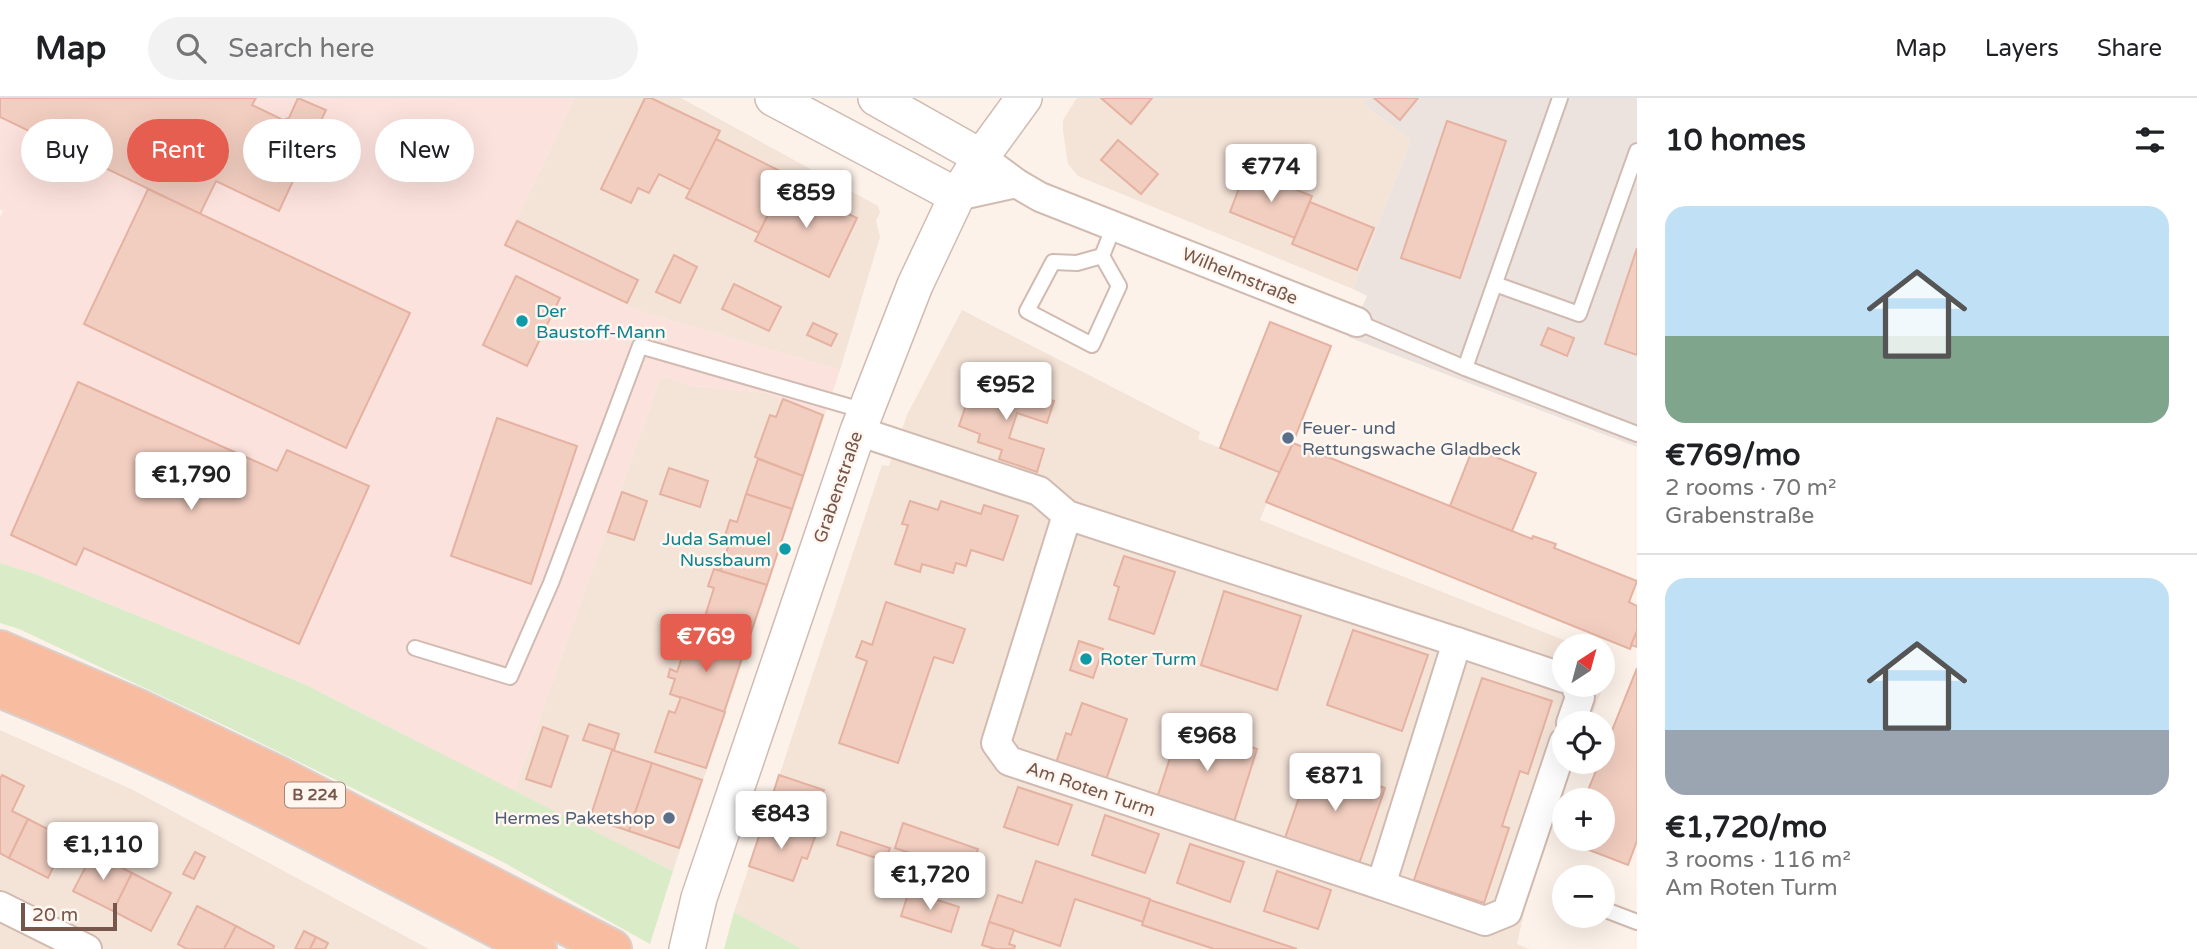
<!DOCTYPE html>
<html lang="en">
<head>
<meta charset="utf-8">
<style>
  :root { --surface:#fff; --page:#f2f2f2; --text:#202124; --muted:#757577; --line:#e0e0e0; --accent:#e55e4f }
  body { margin:0; font-family:"Varela Round",sans-serif; background:var(--page); color:var(--text); height:100vh; display:flex; flex-direction:column; font-size:26px; white-space:nowrap }
  * { box-sizing:border-box; margin:0 }
  p { font-size:23px; color:var(--muted) }
  .icon { flex:none; width:38px; height:38px; fill:none; stroke:currentColor; stroke-width:2; stroke-linecap:round; stroke-linejoin:round }
  .map { position:relative; flex:1; overflow:hidden }
  .details { display:flex; flex-direction:column; background:var(--surface); width:560px }
  .details>* { flex:none }
  .top-card { position:absolute; left:21px; top:21px; width:665px; height:63px; display:flex; gap:14px }
  .needle { width:46px; rotate:36deg }
  .buttons { position:absolute; left:1552px; top:536px; display:grid; gap:14px }
  .buttons a { display:grid; place-items:center; width:63px; height:63px; border-radius:50%; background:var(--surface); box-shadow:0 7px 28px #0002; font-size:35px }
  .scale { position:absolute; left:21px; bottom:18px; width:96px; box-sizing:border-box; padding-left:7px; border:4px solid #77564c; border-top:0; font-size:19px; line-height:24px; white-space:nowrap; color:#77564c; -webkit-text-stroke:5px #fff7ef; paint-order:stroke }
  .price { position:absolute; translate:-50% -60px; padding:0 16px; border-radius:7px; background:#fff; color:#222; font-size:23px; line-height:46px; filter:drop-shadow(0 2px 4px #0008) }
  .price::after { content:''; position:absolute; left:50%; top:42px; width:21px; height:16px; margin-left:-10px; background:inherit; clip-path:polygon(0 0,100% 0,50% 100%) }
  .price.on { background:var(--accent); color:#fff }
  ul { padding:0; list-style:none }
  li { display:grid; align-content:center; gap:14px; height:371px; padding:0 28px }
  li+li { border-top:2px solid var(--line) }
  li span { display:grid; place-items:center; height:217px; border-radius:21px; color:#555 }
  li>.icon { margin-inline-start:auto }
  span .icon { width:126px; height:126px; fill:#fffc; stroke-width:1 }
  li b { font-size:30px }
  h2 { display:flex; justify-content:space-between; align-items:center; height:84px; padding:0 28px; font-size:30px }
  .pill { padding:0 24px; border-radius:32px; background:var(--surface); box-shadow:0 7px 28px #0002; font-size:24px; line-height:63px }
  .pill.on { background:var(--accent); color:#fff }
  header { display:flex; align-items:center; gap:42px; box-sizing:border-box; height:98px; padding:0 35px; background:var(--surface); border-bottom:2px solid var(--line) }
  header strong { font-size:33px }
  nav { display:flex; gap:38px; margin-inline-start:auto; font-size:24px }
  .search { width:490px; height:63px; background:var(--page); display:flex; align-items:center; gap:18px; box-sizing:border-box; padding:0 24px; border-radius:38px; color:var(--muted); font-size:26px }
  main { display:flex; flex:1; min-height:0 }
  .map>svg:first-child { display:block }
  .residential { fill:#f4e3d7 }
  .commercial { fill:#fce2dd }
  .industrial { fill:#ece3df }
  .green { fill:#daebc7 }
  .building { fill:#f2cec0; stroke:#e5b2a1; stroke-width:2 }
  .lines { fill:none; stroke-linecap:round; stroke-linejoin:round }
  .service-casing { stroke:#d1bbb1; stroke-width:18 }
  .minor-casing { stroke:#d1bbb1; stroke-width:32 }
  .tertiary-casing { stroke:#d1bbb1; stroke-width:38 }
  .trunk-casing { stroke:#d9d0cd; stroke-width:42 }
  .service { stroke:#fff; stroke-width:14 }
  .minor { stroke:#fff; stroke-width:28 }
  .tertiary { stroke:#fff; stroke-width:35 }
  .trunk { stroke:#f8bda1; stroke-width:38 }
  .culture-dot { fill:#0f9aa8; stroke:#fff7ef; stroke-width:2.5 }
  .service-dot { fill:#5c6f8a; stroke:#fff7ef; stroke-width:2.5 }
  .labels { text-anchor:middle; dominant-baseline:central; stroke-width:5; stroke-linejoin:round; paint-order:stroke }
  .shield { fill:#fff7ef; stroke:#a0867d; stroke-width:2 }
  .shield-label { font-size:16px; font-weight:bold; fill:#77564c }
  .street-label { font-size:18px; fill:#77564c; stroke:#fff7ef }
  .culture-label { font-size:18px; fill:#0d838f; stroke:#fff7ef; text-anchor:start }
  .service-label { font-size:18px; fill:#4e5e75; stroke:#fff7ef; text-anchor:start }
</style>
</head>
<body>
<header>
<strong>Map</strong>
<div class="search"><svg class="icon" aria-label="search" viewBox="0 0 24 24"><circle cx="10" cy="10" r="6"/><path d="M15 15l6 6"/></svg>Search here</div>
<nav><a>Map</a><a>Layers</a><a>Share</a></nav>
</header>
<main>
<div class="map">
<svg width="1637" height="851" viewBox="0 0 1637 851">
  <rect width="100%" height="100%" fill="#fcf2e9"/>
  <g class="residential">
    <path d="M575 0H681L878 108 880 114 876 123 880 139 840 272 639 213 503 149Z"/>
    <path d="M1077 0H1369L1364 7 1411 42 1353 191 1078 78 1068 66 1063 33V22Z"/>
    <path d="M962 212 1200 334 1198 341 1279 374 1260 422 1579 548H1564V586H1603V557L1614 562 1589 625H1564V663H1574L1538 752 1517 846 1529 851H802L734 814 882 367 889 368 907 317Z"/>
    <path d="M661 278 693 288 766 295 825 316 673 773 514 693Z"/>
    <path d="M0 632 133 692 429 851H0Z"/>
  </g>
  <path class="commercial" d="M0 0H575L504 149 639 213 840 272 825 316 766 295 693 288 661 278 514 693 304 586 38 477 0 465V119L3 113 0 111Z"/>
  <path class="industrial" d="M1369 0H1637V349L1348 239 1367 198 1353 191 1411 42 1363 6Z"/>
  <g class="green">
    <path d="M0 465 38 477 304 586 673 773 650 846 501 763 230 630 19 531 0 525Z"/>
    <path d="M734 814 802 851H724Z"/>
  </g>
  <g class="building">
    <path d="M0 0H256L252 7 283 22 289 20 298 0 326 12 279 113 216 83 200 116 0 19Z"/>
    <path d="M645 0H651L720 33 691 92 659 76 649 95 638 90 631 105 601 91Z"/>
    <path d="M1101 0H1152L1131 26Z"/>
    <path d="M1374 0H1418L1400 22Z"/>
    <path d="M1447 23 1506 43 1460 180 1401 160Z"/>
    <path d="M716 41 788 77 759 135 686 100Z"/>
    <path d="M1118 42 1158 76 1141 96 1101 62Z"/>
    <path d="M1246 72 1312 98 1295 140 1230 114Z"/>
    <path d="M784 85 857 120 829 179 755 143Z"/>
    <path d="M148 91 410 215 346 350 84 226Z"/>
    <path d="M1310 104 1374 130 1357 172 1292 146Z"/>
    <path d="M517 123 638 182 627 205 505 147Z"/>
    <path d="M1637 150V257L1605 246Z"/>
    <path d="M674 157 697 169 680 205 656 194Z"/>
    <path d="M516 178 560 200 527 268 483 247Z"/>
    <path d="M734 186 781 209 769 233 722 211Z"/>
    <path d="M1270 224 1331 248 1281 375 1220 350Z"/>
    <path d="M813 225 837 236 831 248 807 237Z"/>
    <path d="M1548 230 1574 240 1567 258 1541 247Z"/>
    <path d="M78 284 277 373 287 352 369 388 299 546 84 450 76 467 11 437Z"/>
    <path d="M997 286 1054 303 1047 325 1017 315 1009 340 1044 351 1037 374 999 361 1002 352 978 344 980 336 959 328 972 289 993 296Z"/>
    <path d="M783 301 823 317 803 378 755 359 770 317 776 319Z"/>
    <path d="M497 320 577 348 531 486 451 458Z"/>
    <path d="M1293 345 1532 441 1533 438 1556 446 1554 450 1637 483 1629 504 1637 508V533L1630 551 1266 404Z"/>
    <path d="M1473 350 1536 375 1512 433 1450 408Z"/>
    <path d="M758 361 803 378 792 411 746 396Z"/>
    <path d="M669 370 708 383 700 409 660 396Z"/>
    <path d="M622 394 647 403 634 442 608 434Z"/>
    <path d="M746 396 792 411 767 487 714 471H721L728 449 722 447 730 422 737 424Z"/>
    <path d="M910 403 938 412 941 403 981 416 984 407 1018 418 1003 462 971 452 966 468 956 465 953 475 922 466 920 474 895 466 908 427 902 426Z"/>
    <path d="M1124 458 1175 474 1154 536 1109 521 1119 489 1114 487Z"/>
    <path d="M714 471 767 487 747 546 701 531 714 490 708 488Z"/>
    <path d="M1224 493 1301 518 1277 592 1201 567Z"/>
    <path d="M886 504 965 531 953 565 934 559 898 665 839 645 867 563 856 559 862 543 872 547Z"/>
    <path d="M1353 532 1428 557 1402 633 1327 607Z"/>
    <path d="M1637 533V549L1631 547Z"/>
    <path d="M689 539 743 557 724 614 670 596 675 581 668 579 670 571 677 574Z"/>
    <path d="M1079 543 1103 551 1093 580 1070 572Z"/>
    <path d="M1637 570V743L1628 767 1568 744 1569 740H1603V702H1584L1600 663H1603V655Z"/>
    <path d="M1482 580 1552 603 1528 676 1520 673 1502 728 1509 730 1484 805 1414 782Z"/>
    <path d="M681 599 725 614 706 670 655 654 669 613 675 615Z"/>
    <path d="M1082 605 1127 621 1106 682 1056 665 1066 635 1071 637Z"/>
    <path d="M589 626 619 636 614 652 583 642Z"/>
    <path d="M1181 626 1257 651 1234 724 1157 700Z"/>
    <path d="M543 629 568 638 551 689 526 681Z"/>
    <path d="M612 652 652 665 629 733 590 720Z"/>
    <path d="M652 665 702 682 679 750 629 733Z"/>
    <path d="M1311 665 1385 690 1359 766 1285 740Z"/>
    <path d="M2 677 24 688 12 713 28 721 9 760 0 755V681Z"/>
    <path d="M779 677 824 692 815 716 821 718 815 739 764 723Z"/>
    <path d="M1018 689 1072 707 1058 747 1004 729Z"/>
    <path d="M1105 717 1159 736 1145 775 1092 757Z"/>
    <path d="M28 721 67 741 48 780 9 760Z"/>
    <path d="M764 723 815 739 807 761 802 759 793 783 749 768Z"/>
    <path d="M903 725 978 751 970 775 895 750Z"/>
    <path d="M841 734 890 750 885 763 837 747Z"/>
    <path d="M1190 746 1244 764 1230 804 1177 785Z"/>
    <path d="M195 754 205 759 194 781 183 776Z"/>
    <path d="M93 755 132 775 113 813 73 793Z"/>
    <path d="M1036 763 1150 801 1143 824 1075 801 1060 848 989 824 998 797 1022 805Z"/>
    <path d="M1277 773 1331 792 1318 831 1264 813Z"/>
    <path d="M132 775 171 795 151 833 113 813Z"/>
    <path d="M909 793 959 809 951 834 901 818Z"/>
    <path d="M1150 802 1297 851H1214L1142 827Z"/>
    <path d="M197 808 236 828 224 851H187L178 846Z"/>
    <path d="M989 824 1014 832 1009 846 1015 848 1014 851H995L982 847Z"/>
    <path d="M236 828 274 848 273 851H224Z"/>
    <path d="M304 833 316 839 310 851H295Z"/>
    <path d="M316 839 328 845 325 851H310Z"/>
  </g>
  <g class="lines">
    <g class="service-casing">
      <g id="service">
        <path d="M1102 158 1119 188 1092 247 1027 213 1053 164 1077 165 1102 158 1114 128"/>
        <path d="M1495 186 1579 216 1637 53"/>
        <path d="M1357 224 1465 270 1637 336"/>
        <path d="M1465 270 1560 0"/>
        <path d="M415 550 510 579 551 485 640 248 865 313"/>
        <path d="M1563 796H1564"/>
        <path d="M1603 811 1637 824"/>
      </g>
    </g>
    <g class="minor-casing">
      <g id="minor">
        <path d="M981 59 1016 85 1040 99 1357 224"/>
        <path d="M957 98 1016 85"/>
        <path d="M858 333 1039 393 1067 417"/>
        <path d="M1067 417 1457 544 1381 787 1009 663 996 645Z"/>
        <path d="M1457 544 1564 580"/>
        <path d="M1571 625 1580 599 1575 586"/>
        <path d="M1381 787 1485 823 1507 814 1564 644"/>
        <path d="M0 808 87 851"/>
      </g>
    </g>
    <g class="tertiary-casing">
      <g id="tertiary">
        <path d="M773 0 957 98"/>
        <path d="M876 0 981 59"/>
        <path d="M687 851 699 800 858 333 915 187 957 98 981 59 1024 0"/>
      </g>
    </g>
    <g class="trunk-casing">
      <g id="trunk">
        <path d="M0 552 136 610 276 677 612 851"/>
        <path d="M0 590C185 664 361 759 537 851"/>
      </g>
    </g>
    <use href="#service" class="service"/>
    <use href="#minor" class="minor"/>
    <use href="#tertiary" class="tertiary"/>
    <use href="#trunk" class="trunk"/>
  </g>
  <g class="culture-dot">
    <circle cx="522" cy="223" r="7"/>
    <circle cx="785" cy="451" r="7"/>
    <circle cx="1086" cy="561" r="7"/>
  </g>
  <g class="service-dot">
    <circle cx="1288" cy="340" r="7"/>
    <circle cx="669" cy="720" r="7"/>
  </g>
  <g class="labels">
    <rect class="shield" x="285" y="684.5" width="60" height="25" rx="5"/>
    <g class="shield-label">
      <text x="315" y="697">B 224</text>
    </g>
    <g class="street-label">
      <text transform="translate(1240 178) rotate(22)">Wilhelmstraße</text>
      <text transform="translate(838 389) rotate(-71)">Grabenstraße</text>
      <text transform="translate(1091 691) rotate(19)">Am Roten Turm</text>
    </g>
    <g class="culture-label">
      <text x="536" y="213">Der<tspan x="536" dy="21">Baustoff-Mann</tspan></text>
      <text x="771" y="441" text-anchor="end">Juda Samuel<tspan x="771" dy="21">Nussbaum</tspan></text>
      <text x="1100" y="561">Roter Turm</text>
    </g>
    <g class="service-label">
      <text x="1302" y="330">Feuer- und<tspan x="1302" dy="21">Rettungswache Gladbeck</tspan></text>
      <text x="655" y="720" text-anchor="end">Hermes Paketshop</text>
    </g>
  </g>
</svg>
<div class="buttons">
<a><svg class="needle" viewBox="-14 -14 28 28"><path d="M0-13l5 13h-10z" fill="#e53935"/><path d="M0 13l5-13h-10z" fill="#757577"/></svg></a>
<a><svg class="icon" aria-label="locate" viewBox="0 0 24 24"><circle cx="12" cy="12" r="6"/><path d="M12 2v4M12 18v4M2 12h4M18 12h4"/></svg></a>
<a>+</a>
<a>−</a>
</div>
<div class="scale">20 m</div>
<b class="price" style="left:1271px;top:106px">€774</b>
<b class="price" style="left:806px;top:132px">€859</b>
<b class="price" style="left:1006px;top:324px">€952</b>
<b class="price" style="left:191px;top:414px">€1,790</b>
<b class="price on" style="left:706px;top:576px">€769</b>
<b class="price" style="left:1207px;top:675px">€968</b>
<b class="price" style="left:1335px;top:715px">€871</b>
<b class="price" style="left:781px;top:753px">€843</b>
<b class="price" style="left:103px;top:784px">€1,110</b>
<b class="price" style="left:930px;top:814px">€1,720</b>
<div class="top-card">
<a class="pill">Buy</a>
<a class="pill on">Rent</a>
<a class="pill">Filters</a>
<a class="pill">New</a>
</div>
</div>
<section class="details">
<h2>10 homes<svg class="icon" aria-label="filters" viewBox="0 0 24 24"><path d="M4 7h16M4 17h16"/><circle cx="9" cy="7" r="2"/><circle cx="15" cy="17" r="2"/></svg></h2>
<ul>
<li><span style="background:linear-gradient(#bfe0f5 60%,#7fa58c 0)"><svg class="icon" aria-label="home" viewBox="0 0 24 24"><path d="M3 11l9-7 9 7M6 9v11h12V9"/></svg></span><div><b>€769/mo</b><p>2 rooms · 70 m²</p><p>Grabenstraße</p></div></li>
<li><span style="background:linear-gradient(#bfe0f5 70%,#9aa5b1 0)"><svg class="icon" aria-label="home" viewBox="0 0 24 24"><path d="M3 11l9-7 9 7M6 9v11h12V9"/></svg></span><div><b>€1,720/mo</b><p>3 rooms · 116 m²</p><p>Am Roten Turm</p></div></li>
</ul>
</section>
</main>
</body>
</html>
